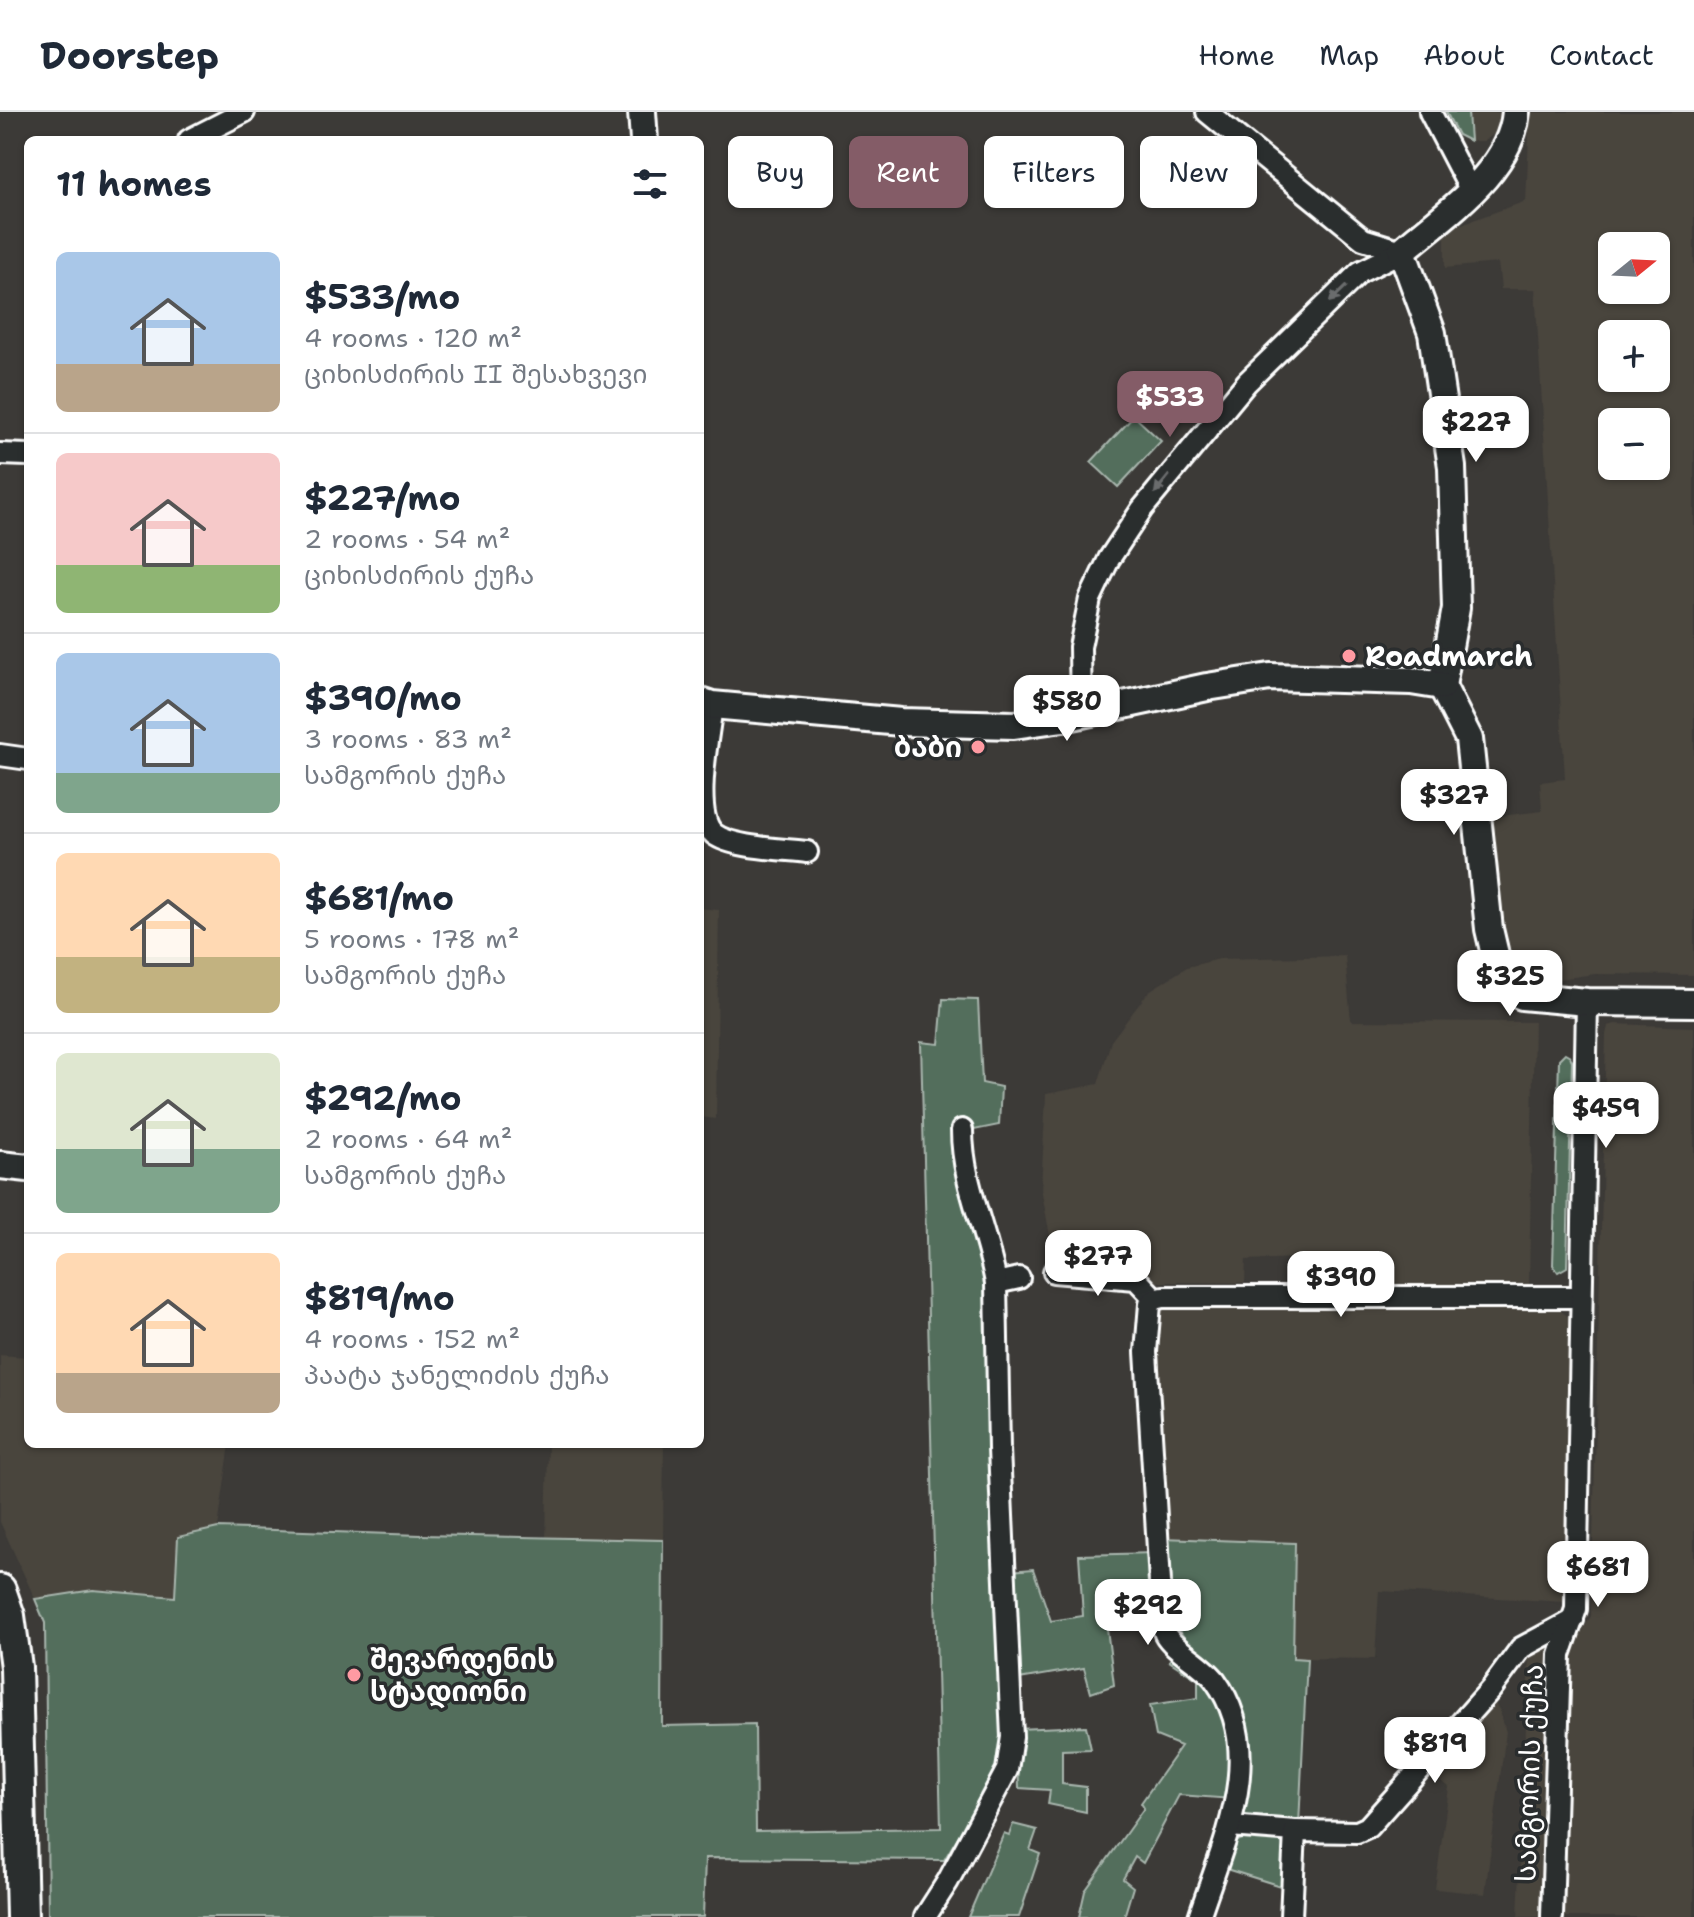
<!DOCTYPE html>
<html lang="en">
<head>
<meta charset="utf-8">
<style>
  :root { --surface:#fff; --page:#f6f6f7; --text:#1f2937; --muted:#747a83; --line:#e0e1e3; --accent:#845c67 }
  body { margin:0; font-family:"Shantell Sans","Noto Sans Georgian",sans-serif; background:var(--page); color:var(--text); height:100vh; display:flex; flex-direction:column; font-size:30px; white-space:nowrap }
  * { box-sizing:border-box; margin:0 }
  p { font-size:26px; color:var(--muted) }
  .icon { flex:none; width:44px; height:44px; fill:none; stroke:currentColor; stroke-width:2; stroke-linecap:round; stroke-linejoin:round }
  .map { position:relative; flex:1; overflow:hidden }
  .details { position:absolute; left:24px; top:24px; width:680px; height:1312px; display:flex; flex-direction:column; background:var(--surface); border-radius:12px; box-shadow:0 2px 6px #0004 }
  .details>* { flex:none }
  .top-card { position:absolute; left:728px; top:24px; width:760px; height:72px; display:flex; gap:16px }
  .needle { width:52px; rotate:72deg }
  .controls { position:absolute; left:1598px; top:120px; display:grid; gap:16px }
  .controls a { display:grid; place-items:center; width:72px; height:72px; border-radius:12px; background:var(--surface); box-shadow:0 2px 6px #0004; font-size:40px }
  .price { position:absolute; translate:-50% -68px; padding:0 18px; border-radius:16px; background:#fff; color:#222; font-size:26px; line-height:52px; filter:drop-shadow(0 2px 4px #0008) }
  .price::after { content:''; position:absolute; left:50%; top:48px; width:24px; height:18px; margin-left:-12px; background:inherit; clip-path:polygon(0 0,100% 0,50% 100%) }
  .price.selected { background:var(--accent); color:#fff }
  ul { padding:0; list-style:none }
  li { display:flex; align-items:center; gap:24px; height:200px; padding:0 32px }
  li+li { border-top:2px solid var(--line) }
  li span { display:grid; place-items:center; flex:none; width:224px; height:160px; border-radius:12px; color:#555 }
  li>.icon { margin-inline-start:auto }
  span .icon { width:96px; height:96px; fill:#fffc; stroke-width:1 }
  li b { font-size:34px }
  h2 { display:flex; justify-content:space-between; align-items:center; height:96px; padding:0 32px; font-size:34px }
  .chip { padding:0 28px; border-radius:12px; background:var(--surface); box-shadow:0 2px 6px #0004; font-size:28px; line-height:72px }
  .chip.selected { background:var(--accent); color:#fff }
  header { display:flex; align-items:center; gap:48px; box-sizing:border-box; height:112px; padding:0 40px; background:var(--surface); border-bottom:2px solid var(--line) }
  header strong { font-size:38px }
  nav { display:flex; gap:44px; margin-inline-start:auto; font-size:28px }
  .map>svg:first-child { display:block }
  .built { fill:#48443d; fill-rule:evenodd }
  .green { fill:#536e5c; stroke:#a9b6ae; stroke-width:2 }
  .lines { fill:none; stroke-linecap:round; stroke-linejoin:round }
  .minor-casing { stroke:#fff; stroke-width:26 }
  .tertiary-casing { stroke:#fff; stroke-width:32 }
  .secondary-casing { stroke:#fff; stroke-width:36 }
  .minor { stroke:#2a2d2e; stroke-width:20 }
  .tertiary { stroke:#2a2d2e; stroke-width:26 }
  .secondary { stroke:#2a2d2e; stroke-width:30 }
  .oneway { fill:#6a6c6d }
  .poi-dot { fill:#ff9aa2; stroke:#2a2d2e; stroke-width:3 }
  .labels { text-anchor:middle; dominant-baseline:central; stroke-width:7; stroke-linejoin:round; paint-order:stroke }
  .poi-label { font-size:28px; font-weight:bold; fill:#fff; stroke:#2a2d2e; text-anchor:start }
  .street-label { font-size:28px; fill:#fff; stroke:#2a2d2e }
</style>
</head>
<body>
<header>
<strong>Doorstep</strong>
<nav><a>Home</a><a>Map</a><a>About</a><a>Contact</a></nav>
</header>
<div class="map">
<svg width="1694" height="1805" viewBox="0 0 1694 1805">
  <rect width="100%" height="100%" fill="#3c3a37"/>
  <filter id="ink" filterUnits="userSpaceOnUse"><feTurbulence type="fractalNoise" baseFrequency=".0125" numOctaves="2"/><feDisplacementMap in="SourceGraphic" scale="16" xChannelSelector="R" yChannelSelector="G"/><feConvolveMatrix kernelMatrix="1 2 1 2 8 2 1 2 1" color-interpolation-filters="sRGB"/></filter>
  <g filter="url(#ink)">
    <g class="built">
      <path d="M1468 0H1509L1494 22 1484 29H1470Z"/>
      <path d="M1530 0H1694V863L1595 862 1524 872 1500 854 1492 705 1542 699 1540 670 1565 667 1535 177H1501L1498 151 1445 156V118L1526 89ZM1612 134H1656V178H1612ZM1612 222H1656V266H1612ZM1612 310H1656V354H1612Z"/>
      <path d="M700 796 719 798 716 1007 700 1005Z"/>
      <path d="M1345 844 1351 909 1534 910 1529 1175 1350 1176 1351 1144 1246 1148 1245 1171 1152 1170 1133 1159 1056 1156 1041 1076 1046 982 1098 972 1111 929 1149 879 1187 855 1219 847Z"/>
      <path d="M1615 912 1694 915V1805H1563L1570 1540 1591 1504 1606 922 1608 914Z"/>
      <path d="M1156 1195 1557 1196 1569 1205 1564 1490 1379 1479 1375 1547 1293 1546 1163 1426 1150 1242Z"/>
      <path d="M0 1243 28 1245V1332H230L218 1416 178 1425 175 1485 93 1478 35 1487 0 1410Z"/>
      <path d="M548 1332H664L663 1428 546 1426Z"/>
      <path d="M1549 1533 1555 1536 1544 1805H1518L1529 1543 1539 1535Z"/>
      <path d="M1491 1585 1500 1599 1506 1620 1485 1782 1435 1777 1449 1675 1430 1662Z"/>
    </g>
    <g class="green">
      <path d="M1446 0H1468L1470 29 1458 23Z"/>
      <path d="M1134 304 1161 329 1118 375 1091 350Z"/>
      <path d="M943 887 978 888 982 971 1001 975 999 1013 959 1021 956 1051 985 1166 1003 1637 998 1659 944 1748 705 1746 703 1805H48L45 1511 35 1487 93 1478 175 1485 178 1425 218 1416 421 1423 663 1428 662 1614 755 1612 756 1719 941 1716 921 930 939 932Z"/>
      <path d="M1565 941 1570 944 1572 949 1567 1155 1558 1160 1553 1153 1559 947Z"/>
      <path d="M1163 1426 1295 1431 1293 1546 1307 1547 1299 1713 1239 1707 1247 1645 1196 1543 1177 1515 1165 1484Z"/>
      <path d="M1154 1441 1157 1503 1143 1506 1142 1502 1106 1508 1114 1573 1091 1581 1084 1556 1013 1568 1011 1459 1033 1457 1051 1509 1083 1504 1079 1443Z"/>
      <path d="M1176 1539 1207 1563 1232 1619V1687L1179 1683 1143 1751 1135 1745 1123 1767 1133 1775 1124 1805H1079L1085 1779 1144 1696 1141 1691 1181 1634 1156 1624 1150 1593 1198 1586V1568L1169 1549Z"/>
      <path d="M1086 1614 1091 1637 1062 1638V1672L1086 1675V1700L1048 1692 1050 1678 1019 1676 1017 1617Z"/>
      <path d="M1013 1712 1037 1718 1030 1738 1040 1742 1019 1805H968L1004 1721 1009 1723Z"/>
      <path d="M1266 1722 1276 1724 1285 1734 1287 1776 1223 1756C1233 1724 1234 1729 1266 1722Z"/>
    </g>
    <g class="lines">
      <g class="minor-casing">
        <g id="minor">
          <path d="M1207 0 1363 127 1402 139"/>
          <path d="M1430 0 1471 79"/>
          <path d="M189 28 244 0"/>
          <path d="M0 342 28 343"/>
          <path d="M712 593C709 622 691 702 714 722 732 736 784 737 807 740"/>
          <path d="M1081 602 1080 535 1090 487 1109 447 1142 397 1247 270 1360 160 1402 139"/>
          <path d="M0 643 28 647"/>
          <path d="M1054 1160 1136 1167 1155 1187"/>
          <path d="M996 1171 1019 1166"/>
          <path d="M1230 1714 1295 1719"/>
          <path d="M925 1805 948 1769 1007 1658 1012 1625 999 1337 996 1171C987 1119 962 1071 962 1018"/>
          <path d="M1199 1805C1223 1731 1268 1641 1215 1568 1203 1552 1173 1537 1165 1522 1163 1517 1163 1509 1162 1503L1146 1240 1150 1192 1155 1187 1163 1185H1581"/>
          <path d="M1291 1805 1295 1719 1357 1720 1368 1715 1491 1577 1521 1536 1573 1508"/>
          <path d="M1552 1805 1560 1543 1576 1497 1587 890"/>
        </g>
      </g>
      <g class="tertiary-casing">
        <g id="tertiary">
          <path d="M642 0 644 28"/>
          <path d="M1442 574 1456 496 1452 355 1432 221 1402 139C1444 102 1511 60 1516 0"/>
          <path d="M1442 574 1469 627 1489 817 1500 864 1508 876 1522 884 1587 890 1694 891"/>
          <path d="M700 589 712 593 901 610 1014 613 1063 606 1207 575 1270 565 1411 569 1442 574"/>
          <path d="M0 1053 28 1056"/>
        </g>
      </g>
      <g class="secondary-casing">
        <path id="secondary" d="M0 1478 9 1504 16 1555 22 1805"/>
      </g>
      <use href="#minor" class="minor"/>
      <use href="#tertiary" class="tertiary"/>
      <use href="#secondary" class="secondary"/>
    </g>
    <defs><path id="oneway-solid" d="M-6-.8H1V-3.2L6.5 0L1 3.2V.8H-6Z" transform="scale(2)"/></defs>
    <g class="oneway">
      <use href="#oneway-solid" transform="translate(1338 182) rotate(136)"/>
      <use href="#oneway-solid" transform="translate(1162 372) rotate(129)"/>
    </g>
  </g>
  <g class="poi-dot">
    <circle cx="1349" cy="544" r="8"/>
    <circle cx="978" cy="635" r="8"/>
    <circle cx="354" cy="1563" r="8"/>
  </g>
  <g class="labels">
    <g class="poi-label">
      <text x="1365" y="544">Roadmarch</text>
      <text x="962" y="635" text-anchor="end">ბაბი</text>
      <text x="370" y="1547">შევარდენის<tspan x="370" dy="32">სტადიონი</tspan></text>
    </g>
    <g class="street-label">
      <text transform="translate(1529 1661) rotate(-88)">სამგორის ქუჩა</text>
    </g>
  </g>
</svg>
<div class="controls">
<a><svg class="needle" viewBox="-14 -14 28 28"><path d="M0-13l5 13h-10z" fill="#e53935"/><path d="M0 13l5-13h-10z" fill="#747a83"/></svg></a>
<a>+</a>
<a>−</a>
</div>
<b class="price selected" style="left:1170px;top:327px">$533</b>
<b class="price" style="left:1476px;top:352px">$227</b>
<b class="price" style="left:1067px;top:631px">$580</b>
<b class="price" style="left:1454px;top:725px">$327</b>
<b class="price" style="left:1510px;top:906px">$325</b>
<b class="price" style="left:1606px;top:1038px">$459</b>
<b class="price" style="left:1098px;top:1186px">$277</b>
<b class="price" style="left:1341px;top:1207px">$390</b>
<b class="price" style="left:1598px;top:1497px">$681</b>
<b class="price" style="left:1148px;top:1535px">$292</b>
<b class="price" style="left:1435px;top:1673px">$819</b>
<div class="top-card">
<a class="chip">Buy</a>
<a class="chip selected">Rent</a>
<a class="chip">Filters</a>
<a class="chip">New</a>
</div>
<section class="details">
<h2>11 homes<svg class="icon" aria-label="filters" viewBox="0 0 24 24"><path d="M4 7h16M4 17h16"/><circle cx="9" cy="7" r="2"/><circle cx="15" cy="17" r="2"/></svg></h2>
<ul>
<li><span style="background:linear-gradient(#a9c7e8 70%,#b9a48a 0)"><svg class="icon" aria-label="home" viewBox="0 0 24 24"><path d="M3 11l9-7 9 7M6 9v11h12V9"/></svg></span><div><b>$533/mo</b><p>4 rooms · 120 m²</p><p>ციხისძირის II შესახვევი</p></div></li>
<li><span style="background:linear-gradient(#f6c9c9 70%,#8fb573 0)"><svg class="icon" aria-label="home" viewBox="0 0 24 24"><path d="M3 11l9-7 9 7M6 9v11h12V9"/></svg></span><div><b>$227/mo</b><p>2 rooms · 54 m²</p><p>ციხისძირის ქუჩა</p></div></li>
<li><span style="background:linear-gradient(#a9c7e8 75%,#7fa58c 0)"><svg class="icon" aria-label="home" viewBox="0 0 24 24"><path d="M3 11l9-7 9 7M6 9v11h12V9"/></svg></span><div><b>$390/mo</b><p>3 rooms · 83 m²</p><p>სამგორის ქუჩა</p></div></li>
<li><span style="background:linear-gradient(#ffd9b3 65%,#c2b280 0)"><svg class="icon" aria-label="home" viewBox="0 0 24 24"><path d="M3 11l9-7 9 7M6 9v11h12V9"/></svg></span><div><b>$681/mo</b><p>5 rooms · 178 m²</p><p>სამგორის ქუჩა</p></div></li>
<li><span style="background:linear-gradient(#dfe7d0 60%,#7fa58c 0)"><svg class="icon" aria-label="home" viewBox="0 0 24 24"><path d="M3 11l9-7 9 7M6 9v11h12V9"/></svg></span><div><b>$292/mo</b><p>2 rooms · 64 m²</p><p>სამგორის ქუჩა</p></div></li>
<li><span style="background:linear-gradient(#ffd9b3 75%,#b9a48a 0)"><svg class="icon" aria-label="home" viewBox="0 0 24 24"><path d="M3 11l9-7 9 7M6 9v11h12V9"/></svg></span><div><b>$819/mo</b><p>4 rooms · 152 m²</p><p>პაატა ჯანელიძის ქუჩა</p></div></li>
</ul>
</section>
</div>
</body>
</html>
